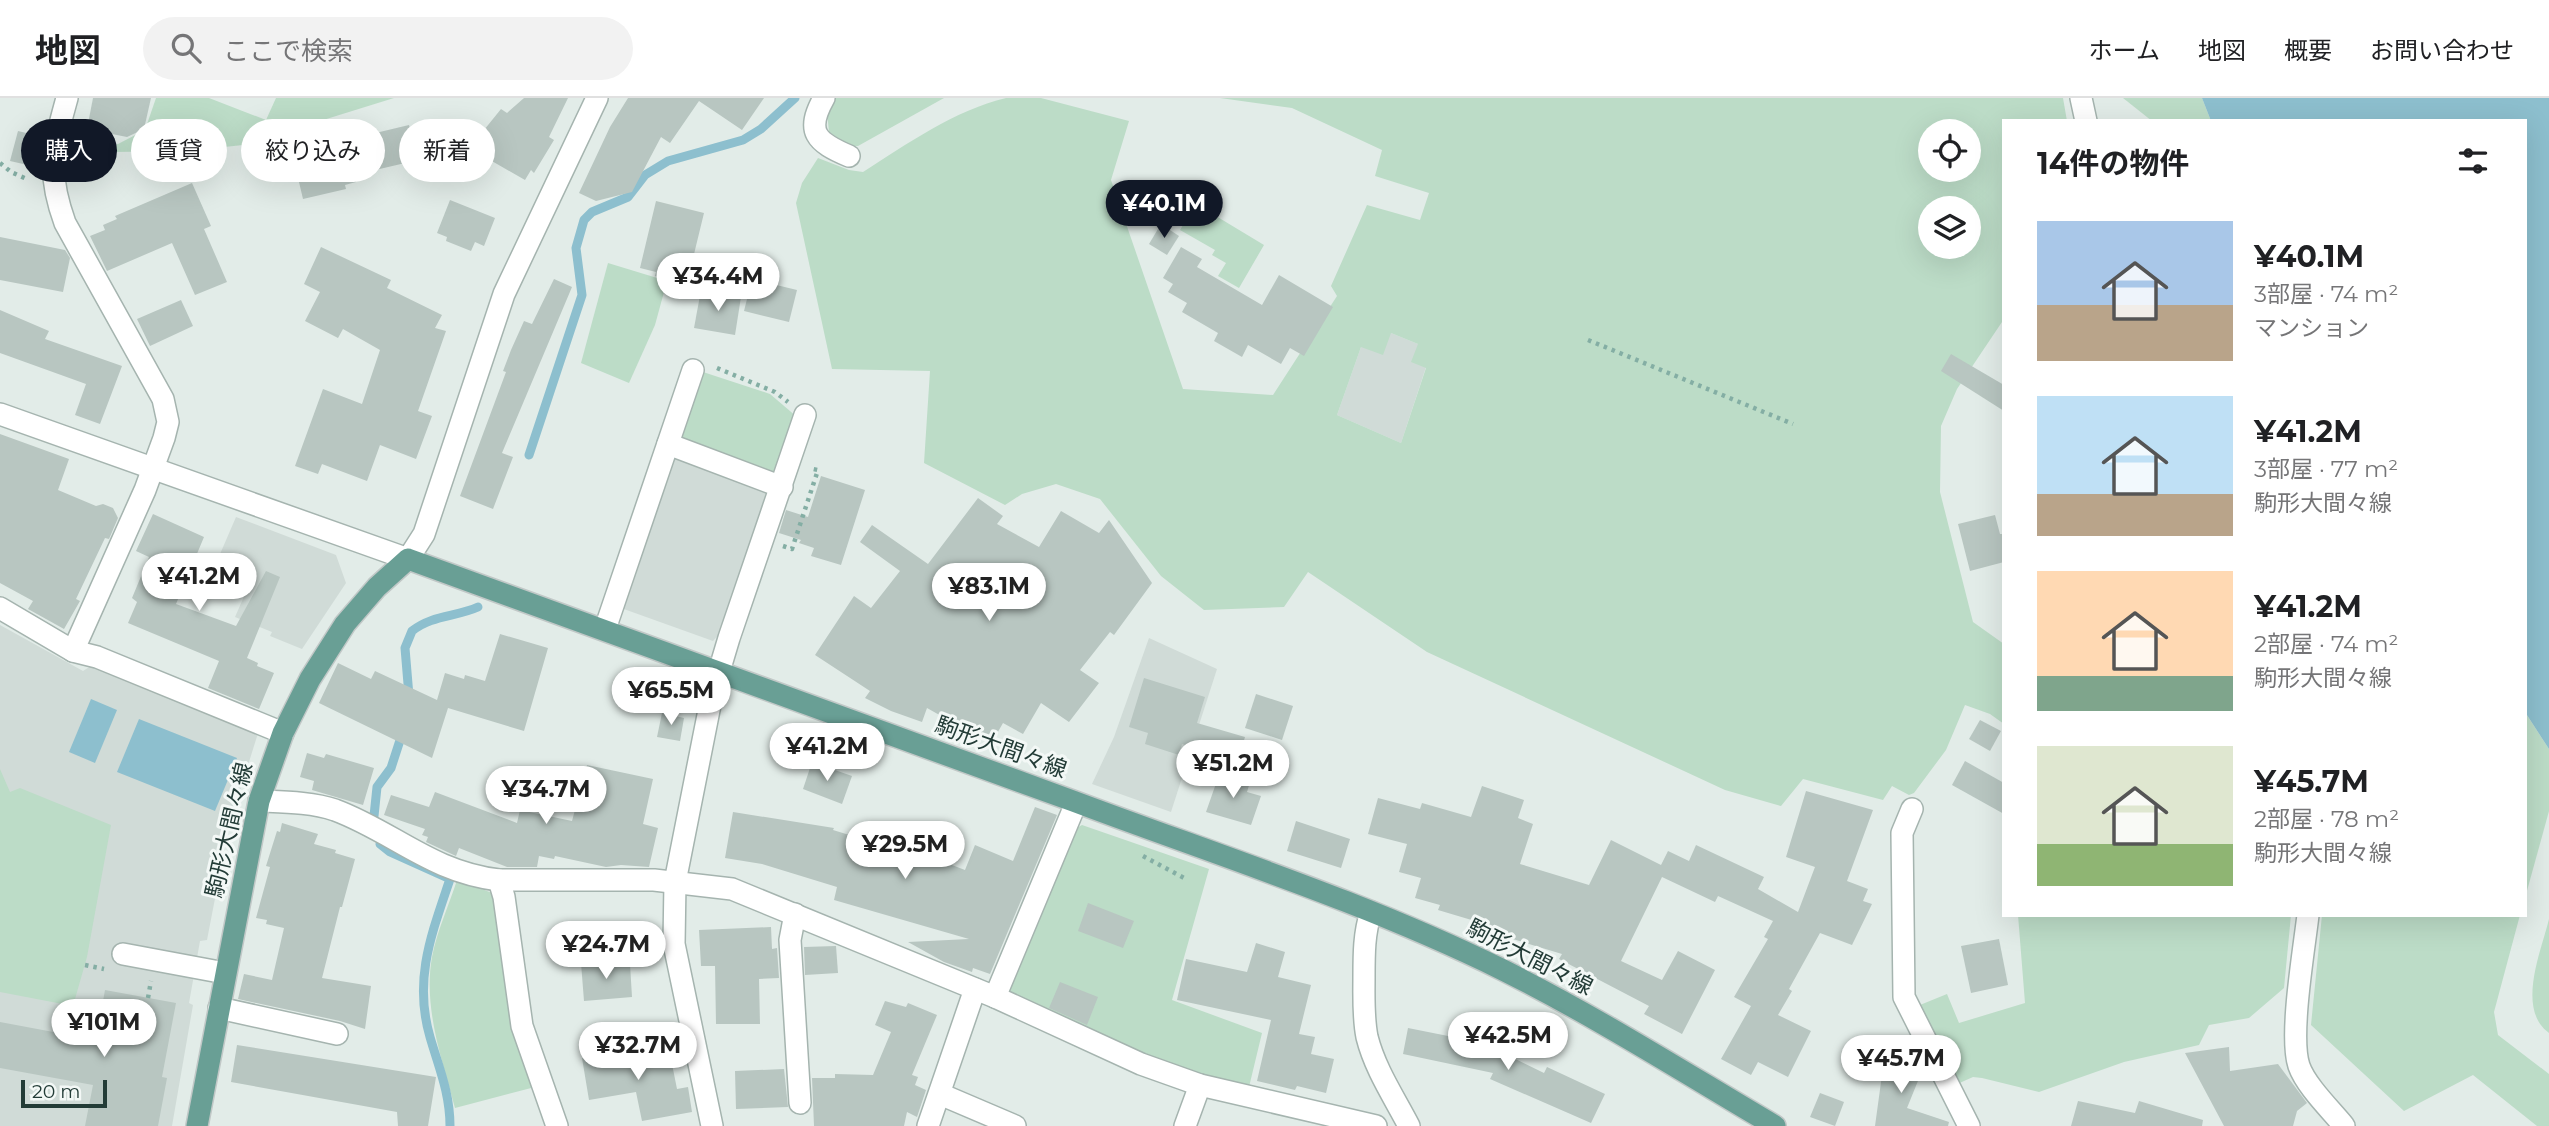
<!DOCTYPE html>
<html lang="ja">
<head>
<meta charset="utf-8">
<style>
  :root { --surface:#fff; --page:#f2f2f2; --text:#202124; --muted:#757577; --line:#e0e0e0; --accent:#111827 }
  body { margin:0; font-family:Montserrat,"Noto Sans JP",sans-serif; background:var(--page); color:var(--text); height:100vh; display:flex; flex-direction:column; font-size:26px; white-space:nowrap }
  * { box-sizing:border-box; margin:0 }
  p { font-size:23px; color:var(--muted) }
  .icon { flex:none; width:38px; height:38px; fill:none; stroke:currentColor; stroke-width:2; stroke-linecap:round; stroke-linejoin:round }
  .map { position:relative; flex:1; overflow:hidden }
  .drawer { position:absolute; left:2002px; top:21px; width:525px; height:798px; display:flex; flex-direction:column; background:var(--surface); border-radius:0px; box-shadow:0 7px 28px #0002 }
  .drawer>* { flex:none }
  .hud { position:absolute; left:21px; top:21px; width:665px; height:63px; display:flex; gap:14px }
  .buttons { position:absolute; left:1918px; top:21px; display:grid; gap:14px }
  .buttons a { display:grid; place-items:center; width:63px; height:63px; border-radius:50%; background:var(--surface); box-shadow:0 7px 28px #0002; font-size:35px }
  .scale { position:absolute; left:21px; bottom:18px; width:86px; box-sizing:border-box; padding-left:7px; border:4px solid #233c37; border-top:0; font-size:19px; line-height:24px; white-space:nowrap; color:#233c37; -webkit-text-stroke:5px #f3f8f6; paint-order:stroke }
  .price { position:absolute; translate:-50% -60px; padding:0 16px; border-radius:24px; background:#fff; color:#222; font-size:23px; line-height:46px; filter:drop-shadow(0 2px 4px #0008) }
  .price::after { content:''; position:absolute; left:50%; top:42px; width:21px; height:16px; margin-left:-10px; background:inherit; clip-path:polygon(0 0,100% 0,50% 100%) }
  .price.on { background:var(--accent); color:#fff }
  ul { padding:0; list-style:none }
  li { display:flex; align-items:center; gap:21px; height:175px; padding:0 35px }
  li span { display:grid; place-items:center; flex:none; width:196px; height:140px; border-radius:0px; color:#555 }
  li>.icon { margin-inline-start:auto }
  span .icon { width:84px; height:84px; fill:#fffc; stroke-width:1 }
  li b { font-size:30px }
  h2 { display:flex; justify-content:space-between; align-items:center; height:84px; padding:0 35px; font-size:30px }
  .tag { padding:0 24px; border-radius:32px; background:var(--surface); box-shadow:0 7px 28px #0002; font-size:24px; line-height:63px }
  .tag.on { background:var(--accent); color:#fff }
  header { display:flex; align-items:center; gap:42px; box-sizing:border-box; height:98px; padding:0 35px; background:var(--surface); border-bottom:2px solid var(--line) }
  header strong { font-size:33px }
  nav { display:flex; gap:38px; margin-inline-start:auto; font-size:24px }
  .search { width:490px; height:63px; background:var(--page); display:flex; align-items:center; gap:18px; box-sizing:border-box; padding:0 24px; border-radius:38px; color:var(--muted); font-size:26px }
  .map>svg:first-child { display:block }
  .built { fill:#d0dbd7 }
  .green { fill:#bcdcc7; fill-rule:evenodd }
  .water { fill:#8dbfce }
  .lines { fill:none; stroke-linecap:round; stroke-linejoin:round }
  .stream { stroke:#8dbfce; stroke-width:9 }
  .building { fill:#b8c6c1 }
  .minor-casing { stroke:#a5b4af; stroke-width:24 }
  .major-casing { stroke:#c1c8c7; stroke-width:24 }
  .path { stroke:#84aea4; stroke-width:4.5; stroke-dasharray:3.5 5; stroke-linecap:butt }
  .minor { stroke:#fff; stroke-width:21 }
  .major { stroke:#699f95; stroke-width:21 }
  .labels { text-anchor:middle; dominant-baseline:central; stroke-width:6; stroke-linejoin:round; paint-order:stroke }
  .street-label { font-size:23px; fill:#233c37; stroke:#f3f8f6 }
</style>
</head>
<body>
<header>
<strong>地図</strong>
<div class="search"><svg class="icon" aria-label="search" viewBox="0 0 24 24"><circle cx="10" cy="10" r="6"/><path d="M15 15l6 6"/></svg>ここで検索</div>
<nav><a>ホーム</a><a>地図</a><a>概要</a><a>お問い合わせ</a></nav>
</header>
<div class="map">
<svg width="2549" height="1028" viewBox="0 0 2549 1028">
  <rect width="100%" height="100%" fill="#e2ece8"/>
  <g class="built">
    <path d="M1391 235 1418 246 1426 269 1401 345 1337 317 1361 249Z"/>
    <path d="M671 358 768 393 724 531 713 543 621 510Z"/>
    <path d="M236 419 336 457 346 485 302 551 270 538 272 534 235 519 246 494 211 477Z"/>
    <path d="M0 527 83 573 94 566 259 632 229 728 207 842 200 843 189 905 193 907 172 1028H0Z"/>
    <path d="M1149 540 1217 571 1171 714 1092 686 1114 639Z"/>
  </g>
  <g class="green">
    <path d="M156 0H209L266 22 276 0H394L243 47 187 53 112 54 93 57 66 77 68 58 118 46 145 32Z"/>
    <path d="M835 0H944L858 48H850L829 34 827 14Z"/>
    <path d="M1006 0H1041L1129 23 1111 82 1183 291 1273 297 1337 198 1331 188 1367 107 1420 122 1429 95 1375 78 1382 52 1292 10 1220 0H2063L2067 23H2004V221L1957 291 1941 328 1940 394 1973 524 2004 546V626L1990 616 1965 607 1946 652 1914 695 1909 697 1892 688 1883 702 1803 681 1781 708 1725 692 1427 554 1308 474 1284 509 1204 512 1161 478 1100 401 1056 386 1022 396 1005 407 924 365 930 273 832 271 796 105 802 85 818 60 849 72 863 74C907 46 955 12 1006 0ZM1930 33H1969V72H1930ZM1930 110H1969V149H1930ZM1391 235 1418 246 1411 264 1426 270 1401 345 1337 317 1361 249 1383 257Z"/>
    <path d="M2123 0H2202L2211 23H2152Z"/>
    <path d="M1196 106 1264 147 1239 190 1218 178 1226 165 1212 157 1215 152 1180 132Z"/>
    <path d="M608 165 667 183 655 227 629 285 581 265Z"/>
    <path d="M703 274 770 296 797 319 776 377 680 341Z"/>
    <path d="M2525 614 2549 651V713L2525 800Z"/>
    <path d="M0 671 10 694 20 690 111 727 87 859 73 908 0 894Z"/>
    <path d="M1082 727 1209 771 1172 902 1262 935 1249 989 1202 977 1146 958 1002 895 1073 732Z"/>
    <path d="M457 782 495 796 535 989 455 1010C442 961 423 910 432 859 437 833 449 807 457 782Z"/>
    <path d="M2018 817H2291L2284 890 2249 920 2209 927 2199 947 2124 964 2039 994 1982 980 1973 979 1955 987 1915 909 1947 896 1959 925 2025 905Z"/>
    <path d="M2322 817H2520L2494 914 2498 937 2549 976V1028H2537L2473 977 2404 1013 2311 927Z"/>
    <path d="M2549 821V935C2516 911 2541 854 2549 821Z"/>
  </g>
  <g class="water">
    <path d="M2202 0H2549V651L2525 614V23H2211Z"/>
    <path d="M91 601 117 612 95 665 69 654Z"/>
    <path d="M139 621 237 660 215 713 117 674Z"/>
  </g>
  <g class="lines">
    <g class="stream">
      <path d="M529 357 582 197 576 150 584 122 592 114 628 99 645 77 668 63 743 42 761 31 795 0"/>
      <path d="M409 598 405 550 412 533C432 517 456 519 478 509"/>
      <path d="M374 718 377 689 391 670 403 633"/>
      <path d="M380 746 390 754 450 781C432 835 413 881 430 939 439 970 450 995 450 1028"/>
    </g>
  </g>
  <g class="building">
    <path d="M93 0H151L144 31 127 39 87 31Z"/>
    <path d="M524 0H568L549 39 554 42 534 75 531 72 525 82 478 55 486 41 480 37 501 11 507 15Z"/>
    <path d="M628 0H764L742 32 699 3 670 45 661 39 632 94 596 103 579 95 610 29Z"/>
    <path d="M409 27 418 62 354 77 356 84 345 87 346 91 303 101 294 63 343 48 342 43Z"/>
    <path d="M18 33 39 38 32 68 10 63Z"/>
    <path d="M192 85 211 128 204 131 227 184 195 197 172 145 107 173 90 138 105 132 103 127 117 121 115 118Z"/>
    <path d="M450 102 495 120 484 148 475 144 471 153 446 143 447 139 437 135Z"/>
    <path d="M656 103 704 115 687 185 655 178 656 174 640 170Z"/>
    <path d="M1161 126 1179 138 1167 157 1149 146Z"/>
    <path d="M0 139 65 152 70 160 63 194 0 182Z"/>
    <path d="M321 149 391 182 387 190 442 217 435 230 446 233 418 313 432 318 416 361 380 347 367 383 322 366 318 376 295 368 323 291 362 306 380 252 343 231 338 240 305 223 320 194 304 186Z"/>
    <path d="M1181 149 1202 161 1197 169 1262 207 1279 177 1333 209 1304 258 1290 250 1281 266 1248 247 1242 259 1214 243 1218 235 1182 214 1187 205 1168 194 1173 186 1163 180Z"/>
    <path d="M554 181 572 189 502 355 513 359 493 411 460 398 506 274 503 273 511 252 524 223 532 226Z"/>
    <path d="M752 181 797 192 789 224 744 213Z"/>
    <path d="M701 192 741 199 735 237 694 230Z"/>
    <path d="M181 202 193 228 150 248 137 221Z"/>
    <path d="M0 212 49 233 45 241 122 268 100 326 75 317 86 286 0 255Z"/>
    <path d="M1951 256 2004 287V313L1941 273Z"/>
    <path d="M0 336 69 361 58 392 96 408 103 406 113 410 118 420 109 441 105 440 76 501 80 503 64 531 28 511 33 503 0 485Z"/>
    <path d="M821 378 865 392 841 467 811 458 814 450 799 445 801 442 779 435 786 412 808 419Z"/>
    <path d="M978 400 1003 418 997 426 1039 449 1061 413 1099 435 1109 422 1152 485 1114 537 1110 534 1080 572 1099 585 1069 624 1041 605 1023 636 1003 625 991 646 927 610 922 624 891 613 865 600 870 593 815 557 854 498 871 510 900 473 860 444 872 427 928 466Z"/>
    <path d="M153 416 204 439 176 506 236 528 266 473 280 479 247 560 258 565 257 568 274 575 259 611 208 590 219 563 128 525 137 504 132 500 149 459 136 453Z"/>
    <path d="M1995 417 2000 436H2004V464L1970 473 1958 426Z"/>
    <path d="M500 536 548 550 524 633 448 610 432 660 319 605 338 565 371 581 375 573 437 602 445 575 464 581 465 577 485 583Z"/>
    <path d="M1144 580 1205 599 1197 625 1245 639 1238 662 1182 646 1179 657 1145 646 1148 635 1129 629Z"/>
    <path d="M1256 596 1293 608 1282 642 1245 630Z"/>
    <path d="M662 615 684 620 680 643 657 639Z"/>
    <path d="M1980 622 2001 633 1990 653 1969 641Z"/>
    <path d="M307 655 324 660 326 656 374 670 363 707 312 692 314 683 300 679Z"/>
    <path d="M1965 663 2004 685V716L1952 687Z"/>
    <path d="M812 664 852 678 842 706 803 691Z"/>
    <path d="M587 667 653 681 643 726 658 730 649 769 621 767 606 769 555 758 554 761 539 758 537 769H507L459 750 456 758 426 744 428 739 422 737 425 731 384 717 391 697 429 709 435 694 517 725 520 712 572 723Z"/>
    <path d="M1220 674 1250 684 1247 694 1261 698 1251 727 1206 714Z"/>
    <path d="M1482 688 1524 702 1518 720 1533 726 1520 766 1589 787 1611 742 1661 767 1668 753 1689 763 1696 747 1764 779 1758 791 1798 814 1815 769 1786 759 1806 693 1873 712 1847 783 1868 791 1863 803 1872 806 1852 847 1820 835 1789 891 1792 893 1778 917 1811 933 1788 979 1758 964 1751 977 1721 961 1751 908 1734 899 1768 841 1764 839 1773 823 1718 798 1715 804 1662 779 1621 863 1662 882 1678 853 1715 872 1682 936 1644 916 1649 908 1559 861 1562 856 1503 838 1505 832 1438 812 1440 807 1415 800 1421 780 1399 774 1407 746 1368 736 1378 700 1420 711 1422 705 1471 719Z"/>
    <path d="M1035 709 1057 717 990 876 973 870 972 874 944 864 908 844 969 841 834 802 837 789 762 766 725 760 733 714 834 730 833 732 859 740 857 745 912 761 915 753 965 772 975 747 1013 763Z"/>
    <path d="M1296 723 1350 741 1341 770 1287 753Z"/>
    <path d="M282 725 318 736 314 746 336 752 335 755 355 761 342 809H340L322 880 371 888 365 931 340 923 238 901 244 876 272 882 284 830 266 826 267 822 256 820 270 769 266 768 277 733 280 734Z"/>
    <path d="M1088 805 1134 823 1123 850 1078 833Z"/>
    <path d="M771 829 772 851 777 850 779 880 759 881 760 926H716L715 868H701L699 832Z"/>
    <path d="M1999 841 2008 887 1971 895 1961 848Z"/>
    <path d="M1256 845 1285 854 1278 879 1311 887 1299 936 1315 939 1311 956 1334 961 1326 995 1297 988 1295 992 1257 983 1271 922 1177 902 1186 861 1247 874Z"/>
    <path d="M836 848 838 875 805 877 804 849Z"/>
    <path d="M604 863 605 869 630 866 632 899 584 903 581 865Z"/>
    <path d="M1060 884 1098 899 1087 927 1049 910Z"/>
    <path d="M105 892 176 905 162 979 167 980 158 1028H85L93 987 0 970V924L96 942Z"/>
    <path d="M885 903 906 909 908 905 937 917 912 977 918 979 915 987 926 992 917 1019 907 1014 904 1028H814L812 980H835V976L873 977 891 934 875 927Z"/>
    <path d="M1408 930 1483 945 1544 975 1547 969 1605 996 1591 1025 1490 981 1493 975 1403 956Z"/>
    <path d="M237 947 436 979 428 1028H398L397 1014 231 984Z"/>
    <path d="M2229 949 2230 973 2278 966 2307 1005 2297 1013 2293 1028H2224L2185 955Z"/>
    <path d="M638 951 639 958 665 954 667 967 672 966 677 991 688 989 692 1014 642 1023 636 994 589 1002 582 960Z"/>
    <path d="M1885 955 1924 968 1907 1010 1949 1024 1948 1028H1875Z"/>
    <path d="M784 971 788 1009 736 1011 735 973Z"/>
    <path d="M1820 995 1844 1004 1835 1028 1810 1019Z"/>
    <path d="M2078 1003 2135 1015 2139 1003 2203 1022 2202 1028H2071Z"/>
  </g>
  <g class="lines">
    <g class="minor-casing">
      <g id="minor">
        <path d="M67 0C53 51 46 73 65 125L163 301 168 324 164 340 145 392 73 553"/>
        <path d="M824 0C805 34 816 44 849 58"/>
        <path d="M2081 0 2086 23"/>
        <path d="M0 316 408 461 424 436 504 196 597 0"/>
        <path d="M668 346 782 389"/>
        <path d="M0 510 73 553 97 559 283 635"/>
        <path d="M605 531 693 272"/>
        <path d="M259 703C283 704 312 704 335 712 394 734 431 774 499 782H654L732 791 995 899 1141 966 1200 987 1376 1028"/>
        <path d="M1912 711 1902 735 1904 899 1969 1028"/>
        <path d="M499 782 504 799 522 928 557 1028"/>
        <path d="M1371 814C1364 835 1364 856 1364 879 1364 899 1363 919 1367 939 1375 971 1394 999 1409 1028"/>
        <path d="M795 816 790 842 800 1005"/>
        <path d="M2308 817C2304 852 2289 938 2299 968 2306 988 2331 1012 2344 1028"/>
        <path d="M123 856 225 875"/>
        <path d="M995 899 1076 705"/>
        <path d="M219 910 337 936"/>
        <path d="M940 996 1015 1028"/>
        <path d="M712 1028 674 846 675 784 712 597 729 540 805 317"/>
        <path d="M928 1028 975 891"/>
        <path d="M1185 1028 1200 987"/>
      </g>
    </g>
    <g class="major-casing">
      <path id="major" d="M197 1028 259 703 283 635 310 581 345 526 377 489 408 461C630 541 852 621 1073 703 1217 757 1365 804 1503 872 1597 919 1685 975 1775 1028"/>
    </g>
    <g class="path">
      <path d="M0 65 11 74 29 82"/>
      <path d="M1588 242 1793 326"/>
      <path d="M717 270 775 294 788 304"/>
      <path d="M783 448 792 451 818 372 813 371"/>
      <path d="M1143 758 1184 780"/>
      <path d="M85 867 104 871"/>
      <path d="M148 900 151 883"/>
    </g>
    <use href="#minor" class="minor"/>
    <use href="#major" class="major"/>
  </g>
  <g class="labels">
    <g class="street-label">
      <text transform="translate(1001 649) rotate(20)">駒形大間々線</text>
      <text transform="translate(229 732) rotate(-77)">駒形大間々線</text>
      <text transform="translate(1530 859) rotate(27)">駒形大間々線</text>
    </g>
  </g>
</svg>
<div class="buttons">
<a><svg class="icon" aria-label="locate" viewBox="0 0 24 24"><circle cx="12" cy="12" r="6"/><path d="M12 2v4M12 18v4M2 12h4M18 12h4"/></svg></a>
<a><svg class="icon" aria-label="layers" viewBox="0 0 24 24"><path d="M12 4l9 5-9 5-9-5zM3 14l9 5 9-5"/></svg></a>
</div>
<div class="scale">20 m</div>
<b class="price on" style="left:1164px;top:142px">¥40.1M</b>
<b class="price" style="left:718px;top:215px">¥34.4M</b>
<b class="price" style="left:199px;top:515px">¥41.2M</b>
<b class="price" style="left:989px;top:525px">¥83.1M</b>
<b class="price" style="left:671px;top:629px">¥65.5M</b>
<b class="price" style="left:827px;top:685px">¥41.2M</b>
<b class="price" style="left:1233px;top:702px">¥51.2M</b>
<b class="price" style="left:546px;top:728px">¥34.7M</b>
<b class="price" style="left:905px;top:783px">¥29.5M</b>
<b class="price" style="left:606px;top:883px">¥24.7M</b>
<b class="price" style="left:104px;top:961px">¥101M</b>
<b class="price" style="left:1508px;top:974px">¥42.5M</b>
<b class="price" style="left:638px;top:984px">¥32.7M</b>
<b class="price" style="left:1901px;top:997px">¥45.7M</b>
<div class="hud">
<a class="tag on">購入</a>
<a class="tag">賃貸</a>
<a class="tag">絞り込み</a>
<a class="tag">新着</a>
</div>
<section class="drawer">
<h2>14件の物件<svg class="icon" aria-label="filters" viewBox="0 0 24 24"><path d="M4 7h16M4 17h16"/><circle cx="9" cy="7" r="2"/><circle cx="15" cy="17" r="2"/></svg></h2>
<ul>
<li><span style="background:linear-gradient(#a9c7e8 60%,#b9a48a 0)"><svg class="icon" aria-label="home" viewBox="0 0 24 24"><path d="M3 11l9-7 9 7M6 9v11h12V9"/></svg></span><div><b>¥40.1M</b><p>3部屋 · 74 m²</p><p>マンション</p></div></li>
<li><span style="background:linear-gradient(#bfe0f5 70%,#b9a48a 0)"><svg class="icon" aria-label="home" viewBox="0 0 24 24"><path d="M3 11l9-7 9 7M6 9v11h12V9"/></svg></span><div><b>¥41.2M</b><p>3部屋 · 77 m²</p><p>駒形大間々線</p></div></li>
<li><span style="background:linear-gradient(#ffd9b3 75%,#7fa58c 0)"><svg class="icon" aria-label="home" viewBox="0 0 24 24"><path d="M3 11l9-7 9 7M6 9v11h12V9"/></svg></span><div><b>¥41.2M</b><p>2部屋 · 74 m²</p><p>駒形大間々線</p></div></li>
<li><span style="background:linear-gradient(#dfe7d0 70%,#8fb573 0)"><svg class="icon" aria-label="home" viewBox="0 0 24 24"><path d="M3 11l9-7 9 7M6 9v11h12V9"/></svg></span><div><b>¥45.7M</b><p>2部屋 · 78 m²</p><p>駒形大間々線</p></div></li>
</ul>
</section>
</div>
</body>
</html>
